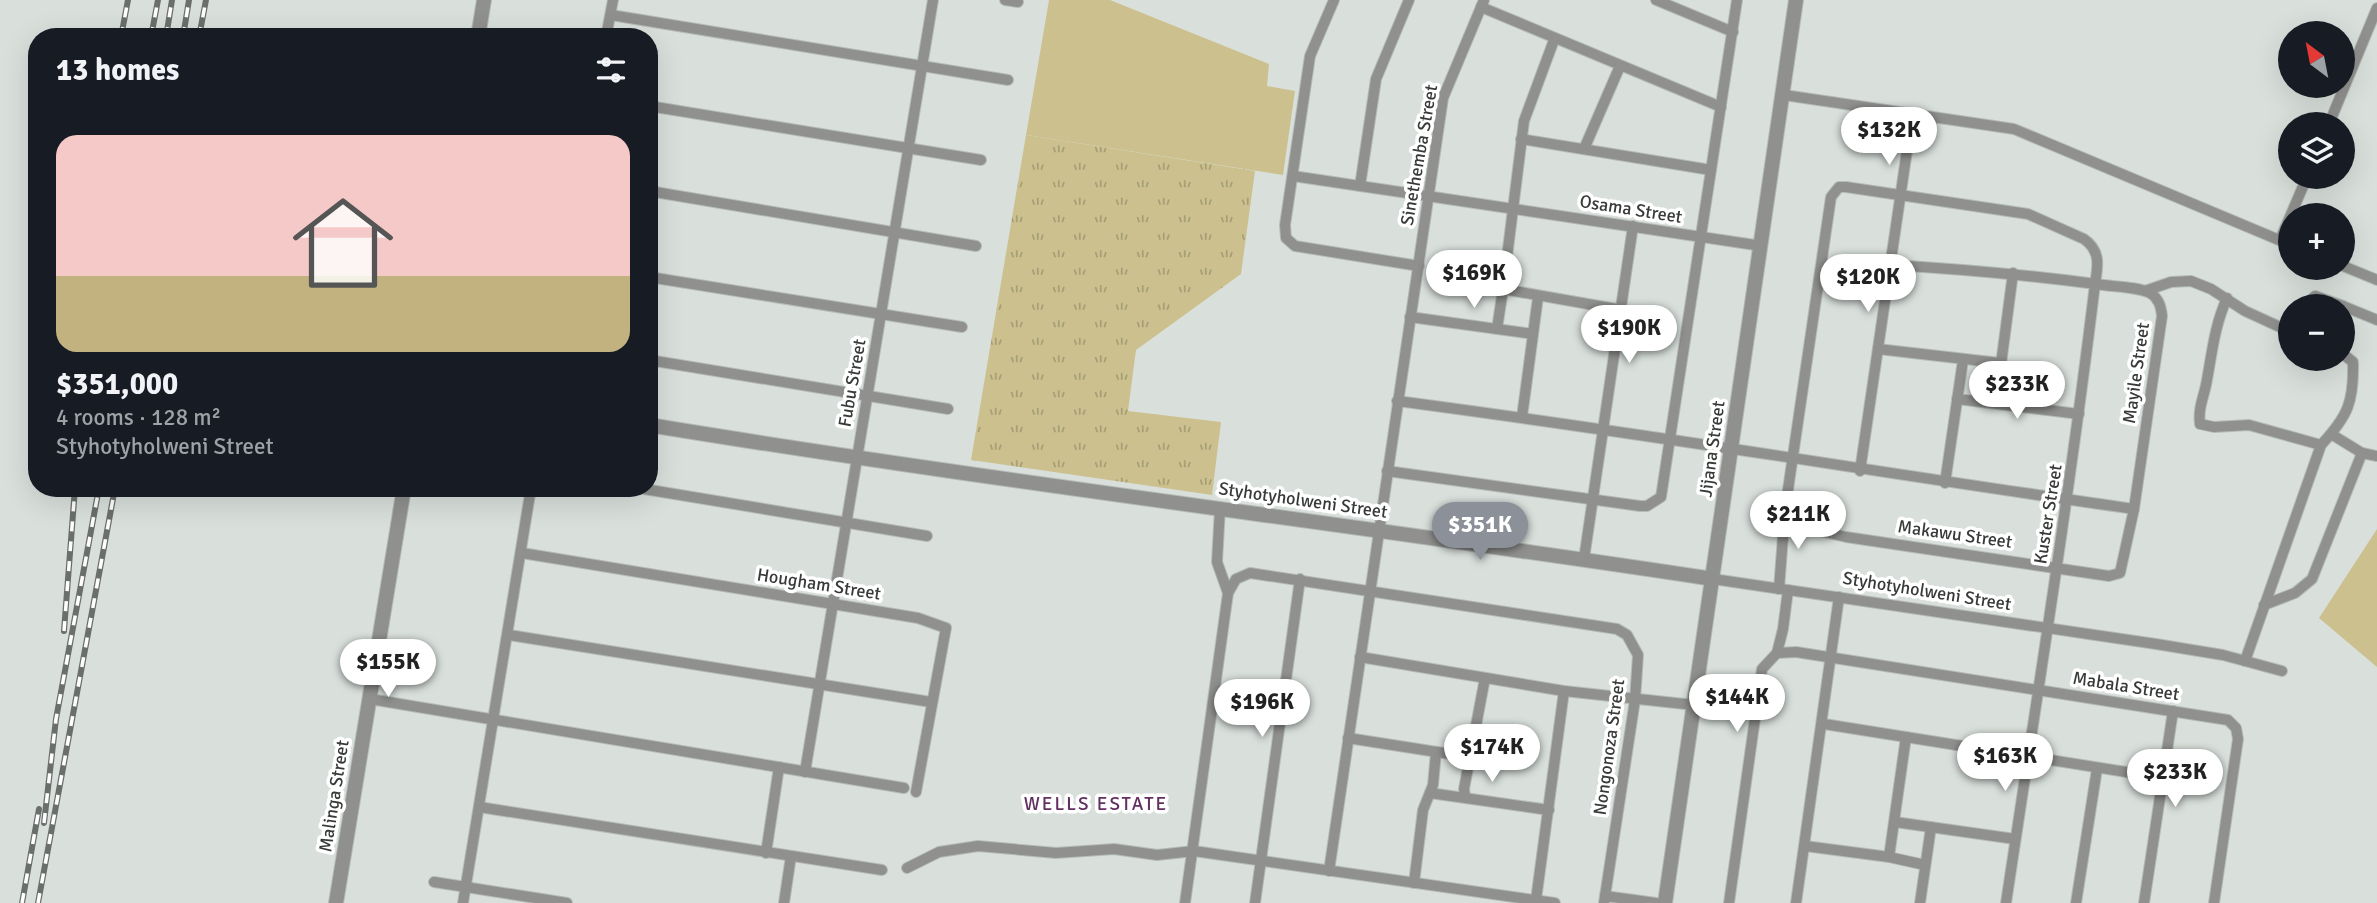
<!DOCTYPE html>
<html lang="en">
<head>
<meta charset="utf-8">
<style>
  :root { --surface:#171b24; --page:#20242c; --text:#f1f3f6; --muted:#9ea1a6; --line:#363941; --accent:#8c9099 }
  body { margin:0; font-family:Signika,sans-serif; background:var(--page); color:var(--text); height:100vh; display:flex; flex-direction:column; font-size:26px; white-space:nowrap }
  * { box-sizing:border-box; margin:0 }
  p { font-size:23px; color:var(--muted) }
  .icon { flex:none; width:38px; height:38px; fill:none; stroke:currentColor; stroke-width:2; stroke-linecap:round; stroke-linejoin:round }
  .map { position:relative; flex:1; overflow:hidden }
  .sheet { position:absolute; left:28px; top:28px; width:630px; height:469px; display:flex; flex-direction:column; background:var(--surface); border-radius:28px; box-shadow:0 7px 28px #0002 }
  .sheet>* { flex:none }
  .needle { width:46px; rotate:328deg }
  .buttons { position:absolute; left:2278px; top:21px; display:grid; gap:14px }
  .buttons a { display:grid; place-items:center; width:77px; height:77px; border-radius:50%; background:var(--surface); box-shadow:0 7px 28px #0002; font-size:35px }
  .price { position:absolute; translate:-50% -60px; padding:0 16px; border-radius:24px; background:#fff; color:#222; font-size:23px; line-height:46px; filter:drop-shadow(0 2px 4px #0008) }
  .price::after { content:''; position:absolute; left:50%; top:42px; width:21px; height:16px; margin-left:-10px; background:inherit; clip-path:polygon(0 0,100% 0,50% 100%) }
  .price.on { background:var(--accent); color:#fff }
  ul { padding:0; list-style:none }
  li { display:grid; align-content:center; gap:14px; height:371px; padding:0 28px }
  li+li { border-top:2px solid var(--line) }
  li span { display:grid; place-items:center; height:217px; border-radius:21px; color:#555 }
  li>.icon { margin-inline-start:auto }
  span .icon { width:126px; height:126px; fill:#fffc; stroke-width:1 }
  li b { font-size:30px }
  h2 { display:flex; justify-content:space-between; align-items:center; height:84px; padding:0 28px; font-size:30px }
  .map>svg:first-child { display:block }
  .grass { fill:#ccc18e }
  .park { fill:url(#park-tufts) }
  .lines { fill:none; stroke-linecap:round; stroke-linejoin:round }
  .minor-casing { stroke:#b5bbb8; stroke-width:12 }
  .tertiary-casing { stroke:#b5bbb8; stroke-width:16 }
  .minor { stroke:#90918e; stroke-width:10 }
  .tertiary { stroke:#90918e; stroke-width:14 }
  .rail-casing { stroke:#6b6f6c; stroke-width:6 }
  .rail { stroke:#fff; stroke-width:3.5; stroke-dasharray:10; stroke-linecap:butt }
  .labels { text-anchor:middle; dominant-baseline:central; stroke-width:7; stroke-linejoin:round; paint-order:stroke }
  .street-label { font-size:18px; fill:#373a38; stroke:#fff }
  .neighbourhood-label { font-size:19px; letter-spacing:2px; fill:#622f60; stroke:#fff }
</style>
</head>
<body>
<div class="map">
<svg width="2377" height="903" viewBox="0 0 2377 903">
  <defs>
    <pattern id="park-tufts" width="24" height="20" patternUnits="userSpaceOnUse" patternTransform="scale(1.75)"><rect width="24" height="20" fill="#ccc18e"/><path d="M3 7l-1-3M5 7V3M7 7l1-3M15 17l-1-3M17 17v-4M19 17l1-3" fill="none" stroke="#a69e75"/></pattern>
  </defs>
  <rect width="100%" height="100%" fill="#d9e0dc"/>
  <g class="grass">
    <path d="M1049 0H1110L1269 64 1267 86 1295 91 1283 175 1026 135Z"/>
    <path d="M2377 529V667L2319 618Z"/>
  </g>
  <path class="park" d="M1026 135 1255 171 1241 274 1136 350 1128 411 1221 422 1212 495 971 460Z"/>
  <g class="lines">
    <g class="minor-casing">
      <g id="minor">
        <path d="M1005 0 1018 2"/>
        <path d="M1334 0 1310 56 1285 225 1286 238 1295 246 1419 266"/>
        <path d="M1656 0 1733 32"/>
        <path d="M1481 7 1721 107"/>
        <path d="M611 15 1008 80"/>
        <path d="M606 37 613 0"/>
        <path d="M1554 40 1524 121 1503 289 1622 310"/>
        <path d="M1784 95 2014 129 2291 245"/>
        <path d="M649 106 981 160"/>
        <path d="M2329 124 2377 8"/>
        <path d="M1521 139 1711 170"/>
        <path d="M1584 149 1620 66"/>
        <path d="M1293 176 1762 246"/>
        <path d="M1360 186 1376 79 1409 0"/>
        <path d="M649 191 976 246"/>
        <path d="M2280 240 2307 177"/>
        <path d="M1891 265C1960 269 2028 275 2096 284 2112 287 2136 286 2150 293 2159 298 2161 307 2162 316L2134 509 2120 573 2109 576 1846 537 1811 529 1785 510 1831 197 1839 187H1846L2028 214 2084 239C2101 251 2098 266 2095 284 2070 491 2037 697 2006 903"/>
        <path d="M2343 266 2377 280"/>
        <path d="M649 277 962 327"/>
        <path d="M2145 291 2171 282 2191 281 2211 289 2245 311 2291 332"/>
        <path d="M2227 298C2214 327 2212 354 2206 385 2203 399 2198 409 2200 424L2214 427 2249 425 2321 445"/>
        <path d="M2305 306 2315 296 2343 306"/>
        <path d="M2343 306 2377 320"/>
        <path d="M1410 317 1533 334"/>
        <path d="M1497 329 1503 289"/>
        <path d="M1878 349 2000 363"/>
        <path d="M649 360 948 409"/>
        <path d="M1957 399 2079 414"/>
        <path d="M1397 401C1644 433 1888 474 2134 509"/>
        <path d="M1996 402 2013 273"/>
        <path d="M1522 417 1538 297"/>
        <path d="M2331 434 2362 453 2377 456"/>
        <path d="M1387 471 1640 506H1647L1661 497 1737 0"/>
        <path d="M1860 471 1908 144"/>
        <path d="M1945 483 1963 360"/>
        <path d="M638 488 927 536"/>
        <path d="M1220 508 1217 562 1228 593"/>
        <path d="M522 553 918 618 946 628 916 792"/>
        <path d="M1584 559 1633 226"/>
        <path d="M1713 579 2156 644 2223 655 2282 671"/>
        <path d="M1779 589 1785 510"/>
        <path d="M2264 605 2295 593 2312 579 2362 453"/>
        <path d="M509 635 931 702"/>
        <path d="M1777 653 1783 629 1788 590"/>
        <path d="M1360 657 1564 691 1694 705"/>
        <path d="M2245 661 2321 445C2348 416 2354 402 2353 362L2343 354"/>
        <path d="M370 699 904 788"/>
        <path d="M1824 724 2164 778"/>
        <path d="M1348 738 1469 757"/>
        <path d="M805 772 933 0"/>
        <path d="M1430 793 1549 810"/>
        <path d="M1465 796 1464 789 1485 678"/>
        <path d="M479 807 882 870"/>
        <path d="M1895 822 2015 839"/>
        <path d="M1805 846 1889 857 1925 865"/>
        <path d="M766 853 779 767"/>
        <path d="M1889 857 1906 737"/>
        <path d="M907 868 939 852 978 846 1056 853 1114 849 1157 855 1194 851 1555 903"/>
        <path d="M1329 871 1443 98 1484 0"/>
        <path d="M434 882 567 903"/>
        <path d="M1414 883 1423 810 1433 785 1436 752"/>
        <path d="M1605 896 1656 903"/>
        <path d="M1536 900 1564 691"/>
        <path d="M463 903 531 488"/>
        <path d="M784 903 791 856"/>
        <path d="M1185 903 1228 593 1236 579 1250 573 1617 629 1627 635 1638 655 1635 700 1604 903"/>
        <path d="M1255 903 1300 579"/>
        <path d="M1729 903 1762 669 1777 653 1796 652 2228 720 2236 728 2238 739 2214 903"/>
        <path d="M1796 903 1839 597"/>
        <path d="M1920 903 1931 827"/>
        <path d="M2076 903 2097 769"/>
        <path d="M2144 903 2173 711"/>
      </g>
    </g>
    <g class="tertiary-casing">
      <g id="tertiary">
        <path d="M478 37 484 0"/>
        <path d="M649 425C1003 483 1359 525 1713 579"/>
        <path d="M336 903 404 488"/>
        <path d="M1665 903 1796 0"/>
      </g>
    </g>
    <use href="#minor" class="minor"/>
    <use href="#tertiary" class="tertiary"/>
    <g class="rail-casing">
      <g id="rail">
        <path d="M121 37 128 0"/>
        <path d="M151 37 158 0"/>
        <path d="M166 37 172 0"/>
        <path d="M183 37 189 0"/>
        <path d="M199 37 206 0"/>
        <path d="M64 631 75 488"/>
        <path d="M44 823 56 719 99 488"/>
        <path d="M22 903 39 809"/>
        <path d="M38 903 115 488"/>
      </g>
    </g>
    <use href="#rail" class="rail"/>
  </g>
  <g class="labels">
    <g class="street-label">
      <text transform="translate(1419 155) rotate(-80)">Sinethemba Street</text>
      <text transform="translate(1631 209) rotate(9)">Osama Street</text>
      <text transform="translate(2136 373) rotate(-82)">Mayile Street</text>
      <text transform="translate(852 383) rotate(-80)">Fubu Street</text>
      <text transform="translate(1712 449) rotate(-82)">Jijana Street</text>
      <text transform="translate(1303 500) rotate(8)">Styhotyholweni Street</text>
      <text transform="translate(2048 514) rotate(-81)">Kuster Street</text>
      <text transform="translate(1955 534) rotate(8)">Makawu Street</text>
      <text transform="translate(819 584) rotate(9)">Hougham Street</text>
      <text transform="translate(1927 591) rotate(9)">Styhotyholweni Street</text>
      <text transform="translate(2126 686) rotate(9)">Mabala Street</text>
      <text transform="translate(1609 747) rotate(-82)">Nongonoza Street</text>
      <text transform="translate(334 796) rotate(-81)">Malinga Street</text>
    </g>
    <g class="neighbourhood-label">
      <text x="1096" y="804">WELLS ESTATE</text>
    </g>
  </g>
</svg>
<div class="buttons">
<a><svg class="needle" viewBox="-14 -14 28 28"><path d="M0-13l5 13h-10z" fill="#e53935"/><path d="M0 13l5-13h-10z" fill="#9ea1a6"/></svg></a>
<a><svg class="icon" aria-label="layers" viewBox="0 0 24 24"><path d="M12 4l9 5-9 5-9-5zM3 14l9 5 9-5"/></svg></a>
<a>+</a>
<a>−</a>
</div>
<b class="price" style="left:1889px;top:167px">$132K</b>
<b class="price" style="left:1474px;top:310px">$169K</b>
<b class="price" style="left:1868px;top:314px">$120K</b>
<b class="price" style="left:1629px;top:365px">$190K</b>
<b class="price" style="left:2017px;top:421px">$233K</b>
<b class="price" style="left:1798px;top:551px">$211K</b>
<b class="price on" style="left:1480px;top:562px">$351K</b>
<b class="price" style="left:388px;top:699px">$155K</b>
<b class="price" style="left:1737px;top:734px">$144K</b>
<b class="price" style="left:1262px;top:739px">$196K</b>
<b class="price" style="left:1492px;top:784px">$174K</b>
<b class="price" style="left:2005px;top:793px">$163K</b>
<b class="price" style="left:2175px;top:809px">$233K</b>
<section class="sheet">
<h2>13 homes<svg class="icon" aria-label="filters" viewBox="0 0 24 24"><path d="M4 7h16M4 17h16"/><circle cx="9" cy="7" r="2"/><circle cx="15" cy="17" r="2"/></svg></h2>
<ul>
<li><span style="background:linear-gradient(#f6c9c9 65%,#c2b280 0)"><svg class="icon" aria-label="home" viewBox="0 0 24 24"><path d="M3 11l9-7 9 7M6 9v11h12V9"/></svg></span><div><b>$351,000</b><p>4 rooms · 128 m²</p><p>Styhotyholweni Street</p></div></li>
</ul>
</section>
</div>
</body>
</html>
